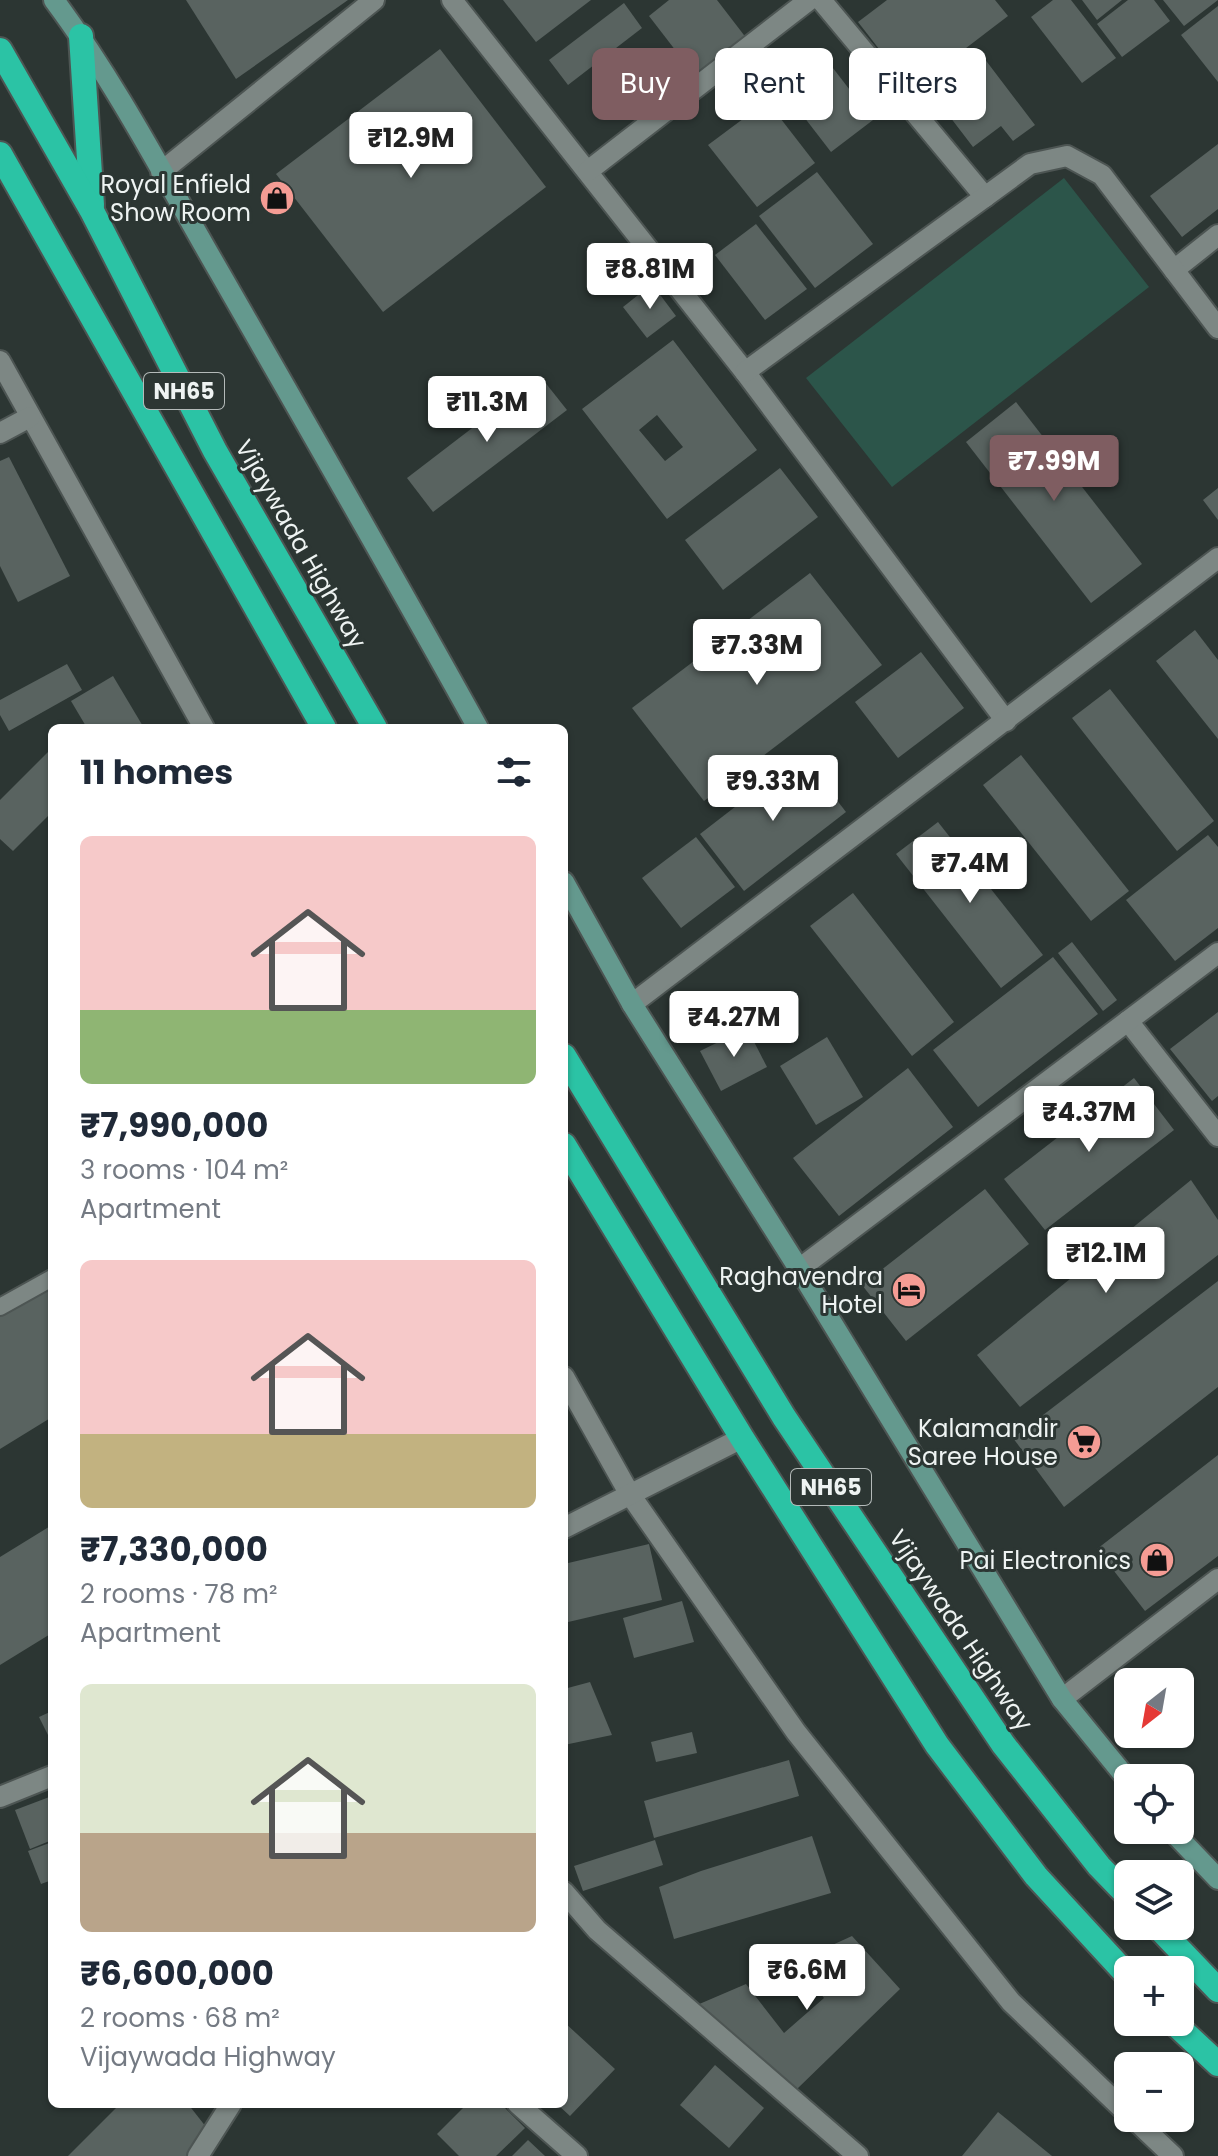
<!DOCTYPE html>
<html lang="en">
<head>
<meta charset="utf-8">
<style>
  :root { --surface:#fff; --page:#f6f6f7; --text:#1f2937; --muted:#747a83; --accent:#7f5d61 }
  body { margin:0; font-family:Poppins,sans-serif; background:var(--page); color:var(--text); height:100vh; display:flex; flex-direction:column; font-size:30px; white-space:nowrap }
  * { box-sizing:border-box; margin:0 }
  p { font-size:26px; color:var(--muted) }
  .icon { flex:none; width:44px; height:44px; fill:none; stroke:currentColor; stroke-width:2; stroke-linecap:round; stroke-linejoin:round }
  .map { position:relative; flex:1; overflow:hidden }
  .sheet { position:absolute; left:48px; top:724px; width:520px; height:1384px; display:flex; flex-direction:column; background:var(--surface); border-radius:12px; box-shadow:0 2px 6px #0004 }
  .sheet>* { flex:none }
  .hud { position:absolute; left:592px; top:48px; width:506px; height:72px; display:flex; gap:16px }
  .needle { width:52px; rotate:211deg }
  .tools { position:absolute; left:1114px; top:1668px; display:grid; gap:16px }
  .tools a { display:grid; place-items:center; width:80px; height:80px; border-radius:12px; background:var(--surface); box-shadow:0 2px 6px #0004; font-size:40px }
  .price { position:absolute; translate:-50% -68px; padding:0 18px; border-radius:8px; background:#fff; color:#222; font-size:26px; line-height:52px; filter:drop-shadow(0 2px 4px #0008) }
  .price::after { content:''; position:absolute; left:50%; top:48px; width:24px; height:18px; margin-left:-12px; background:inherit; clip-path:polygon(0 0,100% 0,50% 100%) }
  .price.on { background:var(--accent); color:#fff }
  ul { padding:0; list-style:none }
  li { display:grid; align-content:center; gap:16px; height:424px; padding:0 32px }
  li span { display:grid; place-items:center; height:248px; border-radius:12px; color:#555 }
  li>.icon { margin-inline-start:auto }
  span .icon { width:144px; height:144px; fill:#fffc; stroke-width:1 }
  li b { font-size:34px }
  h2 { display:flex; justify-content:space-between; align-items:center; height:96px; padding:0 32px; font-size:34px }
  .pill { padding:0 28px; border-radius:12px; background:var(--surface); box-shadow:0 2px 6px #0004; font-size:28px; line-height:72px }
  .pill.on { background:var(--accent); color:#fff }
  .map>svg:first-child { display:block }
  .green { fill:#2c554a }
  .building { fill:#596360; fill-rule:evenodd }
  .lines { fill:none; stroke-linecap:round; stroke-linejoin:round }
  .lane-casing { stroke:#4d5553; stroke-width:20 }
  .street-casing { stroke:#4d5553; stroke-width:24 }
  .secondary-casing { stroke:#4d5553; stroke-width:24 }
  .highway-casing { stroke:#4d5553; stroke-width:28 }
  .lane { stroke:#7d8784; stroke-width:16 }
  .street { stroke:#7d8784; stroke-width:20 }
  .secondary { stroke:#64998e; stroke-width:20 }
  .highway { stroke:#2bc3a5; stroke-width:24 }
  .labels { text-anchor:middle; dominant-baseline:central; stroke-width:6; stroke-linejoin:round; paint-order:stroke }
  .shield { fill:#2c3633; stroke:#b4bab9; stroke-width:2 }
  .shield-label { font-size:22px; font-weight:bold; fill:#eef3f2 }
  .poi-label { font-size:24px; fill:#eef3f2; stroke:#2c3633; text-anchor:end }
  .street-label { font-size:24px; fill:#eef3f2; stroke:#2c3633 }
</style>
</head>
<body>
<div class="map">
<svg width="1218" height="2156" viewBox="0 0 1218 2156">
  <rect width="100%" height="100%" fill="#2c3633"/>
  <path class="green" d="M1064 178 1149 287 892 487 806 378Z"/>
  <g class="building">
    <path d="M186 0H348L236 79Z"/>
    <path d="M503 0H591L536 42Z"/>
    <path d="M669 0H717L747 39 696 77 649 16Z"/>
    <path d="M887 0H995L1008 16 911 90 858 22Z"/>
    <path d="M1053 0H1071L1116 58 1082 83 1031 17Z"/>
    <path d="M1082 0H1122L1097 20Z"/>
    <path d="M1128 0H1154L1170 21 1122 57 1097 24Z"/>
    <path d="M1163 0H1218L1184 26Z"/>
    <path d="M624 3 642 28 568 85 549 60Z"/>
    <path d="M1218 6V82L1181 35Z"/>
    <path d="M440 49 546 187 383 312 276 174Z"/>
    <path d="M984 58 1035 125 1013 141 1001 126 973 147 934 96Z"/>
    <path d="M826 59 873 120 831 152 784 91Z"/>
    <path d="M767 101 815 163 757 207 708 145Z"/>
    <path d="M1218 144V209L1182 237 1150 196Z"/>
    <path d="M817 172 873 244 815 288 759 216Z"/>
    <path d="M756 224 807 289 765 320 715 255Z"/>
    <path d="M652 284 676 316 647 338 623 307Z"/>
    <path d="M673 340 757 450 667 519 582 409ZM657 415 683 447 665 461 639 430Z"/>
    <path d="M540 376 567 410 433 512 407 478Z"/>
    <path d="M1016 402 1142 564 1091 603 966 442Z"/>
    <path d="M9 457 70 576 18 602 0 566V461Z"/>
    <path d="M780 468 818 517 723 590 685 540Z"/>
    <path d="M1218 488V520L1203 500Z"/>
    <path d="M810 573 882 665 704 801 632 708Z"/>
    <path d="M1195 630 1218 660V739L1156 661Z"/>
    <path d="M921 652 964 708 898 758 855 702Z"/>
    <path d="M67 664 82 690 9 731 0 715V700Z"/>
    <path d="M113 676 144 728H87L71 701Z"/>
    <path d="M1110 689 1214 821 1177 851 1072 718Z"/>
    <path d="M52 748V812L13 851 0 839V800Z"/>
    <path d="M802 755 846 812 744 891 700 834Z"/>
    <path d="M1021 755 1129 891 1091 921 983 785Z"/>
    <path d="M938 822 1043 955 1001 988 896 854Z"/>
    <path d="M1208 835 1218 847V928L1175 961 1126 900Z"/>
    <path d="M696 837 735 887 681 928 642 878Z"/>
    <path d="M853 893 954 1022 912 1056 810 926Z"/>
    <path d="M1072 942 1117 1000 1103 1011 1058 953Z"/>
    <path d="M1053 957 1098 1014 978 1107 933 1050Z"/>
    <path d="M1218 1012V1096L1212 1101 1170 1049Z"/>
    <path d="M747 1028 767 1067 721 1091 700 1051Z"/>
    <path d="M827 1037 863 1097 816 1125 780 1066Z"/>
    <path d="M908 1068 953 1127 839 1216 793 1158Z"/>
    <path d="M1134 1078 1174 1130 1045 1230 1004 1179Z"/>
    <path d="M1191 1180 1218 1220V1255L1020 1407 977 1355Z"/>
    <path d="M985 1189 1029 1244 906 1341 862 1285Z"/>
    <path d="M1218 1281V1387L1064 1507 1013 1438Z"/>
    <path d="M52 1284V1417L0 1449V1316Z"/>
    <path d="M1218 1455V1556L1145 1611 1097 1549Z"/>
    <path d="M52 1525V1633L0 1665V1557Z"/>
    <path d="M649 1544 662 1600 564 1623V1564Z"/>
    <path d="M682 1601 694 1642 634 1658 623 1618Z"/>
    <path d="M590 1682 612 1735 564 1745V1689Z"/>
    <path d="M52 1711V1736L49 1737 39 1717Z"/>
    <path d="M692 1732 697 1753 656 1762 651 1742Z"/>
    <path d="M789 1760 799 1796 654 1838 644 1801Z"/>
    <path d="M52 1796V1840L30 1849 15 1810Z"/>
    <path d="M812 1836 831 1893 674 1939 659 1887 701 1871Z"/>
    <path d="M655 1840 663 1865 583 1891 574 1866Z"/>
    <path d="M52 1842V1880L41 1884 28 1851Z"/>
    <path d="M852 1936 900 1989 797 2089 690 2008 746 1984 784 2033 824 1998 795 1962Z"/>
    <path d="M564 2022 615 2069 570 2116 557 2104H564Z"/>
    <path d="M715 2065 764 2108 729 2148 680 2105Z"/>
    <path d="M120 2104H188L210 2132 186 2156H68Z"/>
    <path d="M467 2104H501L525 2128 496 2156H459L437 2134Z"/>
    <path d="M998 2112 1052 2156H962Z"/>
    <path d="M528 2140 545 2156H512Z"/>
  </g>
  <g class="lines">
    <g class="lane-casing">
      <path id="lane" d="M0 1307 52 1278"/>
    </g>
    <g class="street-casing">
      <g id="street">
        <path d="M452 0 745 372 1006 721"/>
        <path d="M821 0 985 197"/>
        <path d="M588 171 809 0"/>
        <path d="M161 172 374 0"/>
        <path d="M1174 270 1218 235"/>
        <path d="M0 361 204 728"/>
        <path d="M745 372 1030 164 1067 156 1102 175 1218 328"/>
        <path d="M0 433 30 417"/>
        <path d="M632 1004 1218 558"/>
        <path d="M1128 1021 1218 1136"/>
        <path d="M799 1269 1218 953"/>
        <path d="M564 1377 629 1493 796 1732 1011 2002 1128 2114"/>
        <path d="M564 1528 742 1438"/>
        <path d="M1062 1699 1218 1579"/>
        <path d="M0 1797 52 1776"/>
        <path d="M564 1892 597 1930 858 2156"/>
        <path d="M518 2104 577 2156"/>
        <path d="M1133 2118 1173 2156"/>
        <path d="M198 2156 231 2104"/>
      </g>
    </g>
    <g class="secondary-casing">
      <g id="secondary">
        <path d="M54 0C118 86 167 182 221 275 307 425 394 576 478 728"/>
        <path d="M564 882 632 1004 799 1269 1062 1699 1128 1780"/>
        <path d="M1171 1830 1218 1879"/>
      </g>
    </g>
    <g class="highway-casing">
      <g id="highway">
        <path d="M81 36 92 205"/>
        <path d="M0 50 92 211 215 451 375 728"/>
        <path d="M0 154 324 728"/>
        <path d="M564 1056 784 1417 1003 1744 1099 1866 1128 1896"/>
        <path d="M564 1145 742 1438 937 1745 1036 1876 1128 1976"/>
        <path d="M1157 1926 1218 1990"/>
        <path d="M1173 2022 1218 2064"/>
      </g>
    </g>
    <use href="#lane" class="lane"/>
    <use href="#street" class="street"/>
    <use href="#secondary" class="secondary"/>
    <use href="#highway" class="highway"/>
  </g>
  <defs>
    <g id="shop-disc" transform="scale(1.8)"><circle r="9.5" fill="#f59c94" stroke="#2c3633"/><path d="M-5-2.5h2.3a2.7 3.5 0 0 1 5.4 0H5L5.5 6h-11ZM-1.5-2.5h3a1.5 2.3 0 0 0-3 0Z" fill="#111"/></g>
    <g id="hotel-disc" transform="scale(1.8)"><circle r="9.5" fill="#f59c94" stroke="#2c3633"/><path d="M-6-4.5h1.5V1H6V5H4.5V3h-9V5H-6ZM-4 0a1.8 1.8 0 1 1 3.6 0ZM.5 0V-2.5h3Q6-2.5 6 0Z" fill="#111"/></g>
    <g id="supermarket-disc" transform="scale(1.8)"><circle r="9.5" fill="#f59c94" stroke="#2c3633"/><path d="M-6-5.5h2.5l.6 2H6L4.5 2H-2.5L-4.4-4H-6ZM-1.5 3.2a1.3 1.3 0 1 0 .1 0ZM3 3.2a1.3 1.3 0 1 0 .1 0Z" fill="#111"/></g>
  </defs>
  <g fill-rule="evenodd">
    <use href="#shop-disc" x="277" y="198"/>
    <use href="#hotel-disc" x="909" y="1290"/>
    <use href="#supermarket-disc" x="1084" y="1442"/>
    <use href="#shop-disc" x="1157" y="1560"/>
  </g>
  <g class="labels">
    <g class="shield">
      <rect x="144" y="373" width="80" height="36" rx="6"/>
      <rect x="791" y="1469" width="80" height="36" rx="6"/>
    </g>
    <g class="shield-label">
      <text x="184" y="391">NH65</text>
      <text x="831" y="1487">NH65</text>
    </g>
    <g class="poi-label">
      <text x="251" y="184">Royal Enfield<tspan x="251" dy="28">Show Room</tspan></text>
      <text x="883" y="1276">Raghavendra<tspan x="883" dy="28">Hotel</tspan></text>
      <text x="1058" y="1428">Kalamandir<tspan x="1058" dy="28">Saree House</tspan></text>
      <text x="1131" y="1560">Pai Electronics</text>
    </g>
    <g class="street-label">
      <text transform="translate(301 544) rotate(60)">Vijaywada Highway</text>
      <text transform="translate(961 1630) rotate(56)">Vijaywada Highway</text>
    </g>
  </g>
</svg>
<div class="tools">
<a><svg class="needle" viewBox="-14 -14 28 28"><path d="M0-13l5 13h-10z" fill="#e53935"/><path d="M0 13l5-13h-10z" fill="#747a83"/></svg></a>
<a><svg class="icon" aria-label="locate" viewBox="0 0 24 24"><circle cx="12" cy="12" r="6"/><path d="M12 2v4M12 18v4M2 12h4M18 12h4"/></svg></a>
<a><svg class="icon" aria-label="layers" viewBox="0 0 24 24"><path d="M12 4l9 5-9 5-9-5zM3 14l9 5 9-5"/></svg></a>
<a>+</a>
<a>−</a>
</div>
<b class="price" style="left:411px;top:180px">₹12.9M</b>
<b class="price" style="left:650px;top:311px">₹8.81M</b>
<b class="price" style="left:487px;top:444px">₹11.3M</b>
<b class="price on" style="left:1054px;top:503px">₹7.99M</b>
<b class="price" style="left:757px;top:687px">₹7.33M</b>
<b class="price" style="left:773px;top:823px">₹9.33M</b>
<b class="price" style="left:970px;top:905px">₹7.4M</b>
<b class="price" style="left:734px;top:1059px">₹4.27M</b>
<b class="price" style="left:1089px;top:1154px">₹4.37M</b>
<b class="price" style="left:1106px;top:1295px">₹12.1M</b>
<b class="price" style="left:807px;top:2012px">₹6.6M</b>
<div class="hud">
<a class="pill on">Buy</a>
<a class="pill">Rent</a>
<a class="pill">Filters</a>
</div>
<section class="sheet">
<h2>11 homes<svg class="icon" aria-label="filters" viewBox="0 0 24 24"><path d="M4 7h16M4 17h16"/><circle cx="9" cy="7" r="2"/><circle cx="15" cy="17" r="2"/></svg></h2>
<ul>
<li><span style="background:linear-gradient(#f6c9c9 70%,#8fb573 0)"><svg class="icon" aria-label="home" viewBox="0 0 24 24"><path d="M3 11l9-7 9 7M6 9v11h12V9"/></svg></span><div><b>₹7,990,000</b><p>3 rooms · 104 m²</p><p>Apartment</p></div></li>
<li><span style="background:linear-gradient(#f6c9c9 70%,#c2b280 0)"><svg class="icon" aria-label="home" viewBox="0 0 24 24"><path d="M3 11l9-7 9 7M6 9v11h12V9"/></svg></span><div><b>₹7,330,000</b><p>2 rooms · 78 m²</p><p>Apartment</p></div></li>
<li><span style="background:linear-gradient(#dfe7d0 60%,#b9a48a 0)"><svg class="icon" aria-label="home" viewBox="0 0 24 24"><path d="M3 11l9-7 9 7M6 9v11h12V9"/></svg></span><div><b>₹6,600,000</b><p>2 rooms · 68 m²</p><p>Vijaywada Highway</p></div></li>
</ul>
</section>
</div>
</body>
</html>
